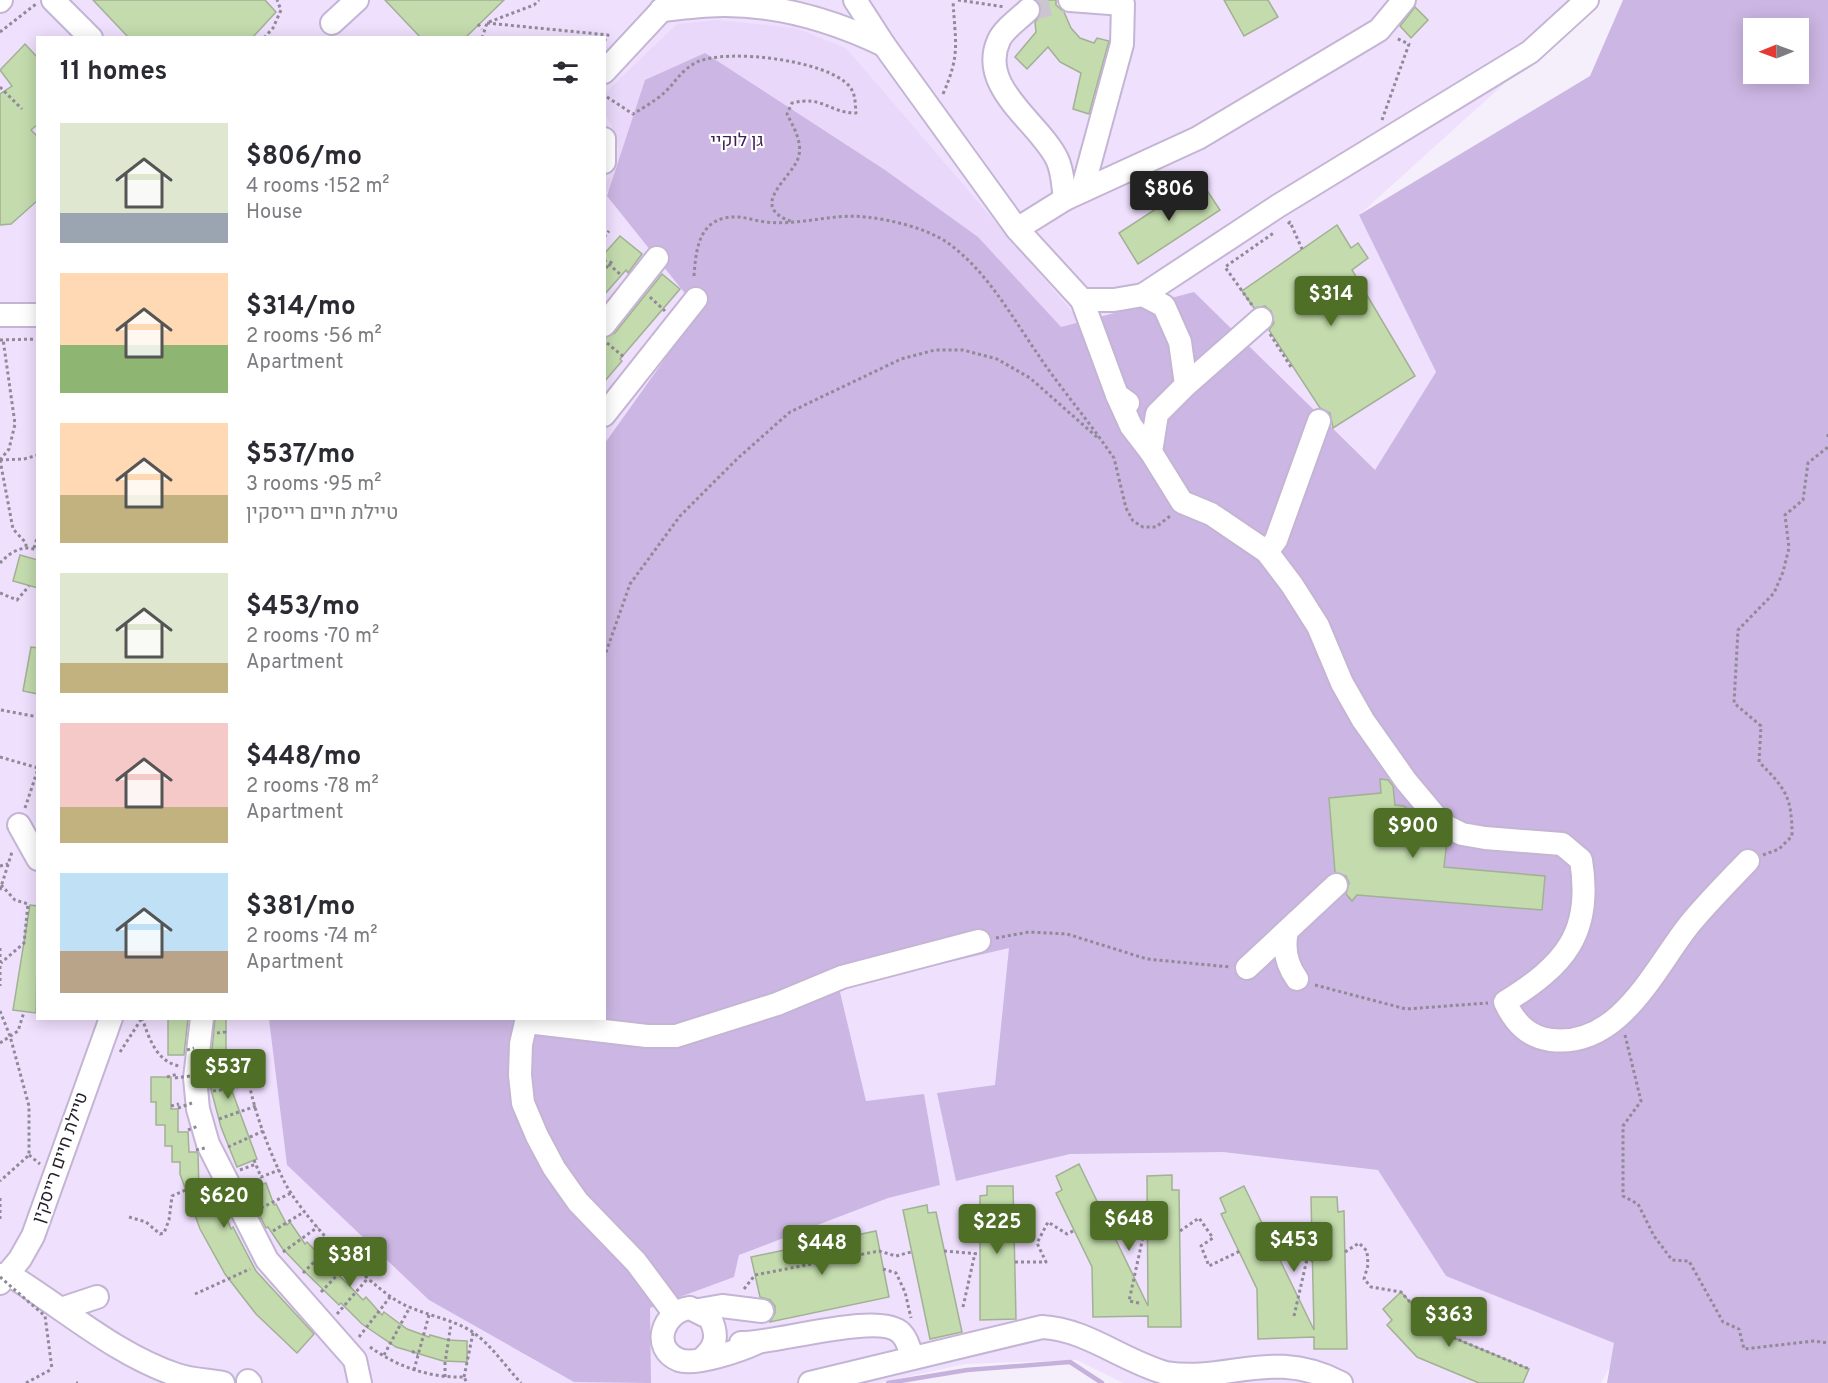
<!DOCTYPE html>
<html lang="en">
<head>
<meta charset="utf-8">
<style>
  :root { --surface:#fff; --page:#f2f2f3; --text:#2b2b33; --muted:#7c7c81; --accent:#4f6f26 }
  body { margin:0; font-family:Overpass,Heebo,sans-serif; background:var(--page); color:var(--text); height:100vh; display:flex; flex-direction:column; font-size:22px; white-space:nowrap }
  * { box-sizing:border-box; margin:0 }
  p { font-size:20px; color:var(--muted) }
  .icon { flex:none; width:33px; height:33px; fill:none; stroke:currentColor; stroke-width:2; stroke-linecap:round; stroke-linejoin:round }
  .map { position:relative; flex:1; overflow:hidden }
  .sheet { position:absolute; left:36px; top:36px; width:570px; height:984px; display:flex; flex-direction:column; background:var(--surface); border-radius:0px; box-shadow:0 3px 15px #0003 }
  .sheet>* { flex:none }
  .needle { width:39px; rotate:269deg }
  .buttons { position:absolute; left:1743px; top:18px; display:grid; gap:12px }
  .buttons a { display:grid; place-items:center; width:66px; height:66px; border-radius:0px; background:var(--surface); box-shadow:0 3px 15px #0003; font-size:30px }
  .price { position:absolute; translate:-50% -51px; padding:0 14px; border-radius:6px; background:var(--accent); color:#fff; font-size:20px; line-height:39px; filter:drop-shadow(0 2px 3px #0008) }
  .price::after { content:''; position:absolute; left:50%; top:36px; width:18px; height:14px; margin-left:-9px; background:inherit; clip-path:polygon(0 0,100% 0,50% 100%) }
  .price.selected { background:#222; color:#fff }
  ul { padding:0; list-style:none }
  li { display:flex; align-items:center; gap:18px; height:150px; padding:0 24px }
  li span { display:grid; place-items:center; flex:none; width:168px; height:120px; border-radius:0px; color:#555 }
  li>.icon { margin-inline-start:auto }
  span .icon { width:72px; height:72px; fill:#fffc; stroke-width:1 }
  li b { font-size:26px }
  h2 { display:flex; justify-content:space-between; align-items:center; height:72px; padding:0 24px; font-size:26px }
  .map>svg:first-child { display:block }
  .built { fill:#efe0fe; fill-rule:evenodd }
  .green { fill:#e9d8f9 }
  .forest { fill:#ccb6e3; fill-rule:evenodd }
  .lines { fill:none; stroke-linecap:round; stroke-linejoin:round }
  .stream { stroke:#c6b0dc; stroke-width:4.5 }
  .building { fill:#c3dbad; stroke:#a2b193; stroke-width:1.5 }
  .minor-tunnel { stroke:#cbc5d2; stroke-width:22; stroke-dasharray:22 11; stroke-linecap:butt }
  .minor-casing { stroke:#c4b5d4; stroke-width:26 }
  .path { stroke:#908a96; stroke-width:3; stroke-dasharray:3 3; stroke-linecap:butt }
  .minor { stroke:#fff; stroke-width:22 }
  .path-bridge { stroke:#908a96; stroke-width:3; stroke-dasharray:3 3; stroke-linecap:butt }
  .labels { text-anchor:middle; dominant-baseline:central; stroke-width:4.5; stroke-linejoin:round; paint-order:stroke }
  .park-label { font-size:18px; fill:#3d1f54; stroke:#fff }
  .street-label { font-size:18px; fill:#231e29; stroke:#fff }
</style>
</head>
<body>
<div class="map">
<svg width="1828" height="1383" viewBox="0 0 1828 1383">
  <rect width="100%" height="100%" fill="#f5effc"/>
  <path class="built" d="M0 0H1591L1558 35 1359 215 1436 372 1375 470 1635 1320 1601 1383H1123L1077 1360 965 1364 879 1383H0ZM38 38H604V1018H38Z"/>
  <path class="green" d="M718 20 795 28 846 48 1093 336 711 297 605 189C605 181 610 178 614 172 623 155 617 129 605 116V93L677 24Z"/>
  <path class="forest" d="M1623 0H1828V1383H1607L1614 1343 1446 1276 1378 1170 1223 1152 1070 1154 956 1181 937 1093 995 1085 1009 948 839 988 866 1101 924 1094 940 1185 888 1198 739 1255 734 1277 650 1308 651 1383 574 1382 429 1300 287 1165 269 1019 604 1018 605 443 699 311 607 196 645 80 705 53 885 170 978 237 1061 327 1194 292 1375 470 1436 372 1359 215 1590 76ZM1754 28H1798V74H1754Z"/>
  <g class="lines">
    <path class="stream" d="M888 1383 967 1370 1070 1362 1102 1383"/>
  </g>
  <g class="building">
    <path d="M93 0H265L276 12 252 38H129Z"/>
    <path d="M385 0H504L465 38H421Z"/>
    <path d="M1037 0H1056V5L1064 12 1071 28 1080 38 1094 43 1097 38 1109 41 1089 114 1073 109 1081 73 1060 62 1048 47 1027 69 1015 57 1036 32 1035 22 1041 14V7Z"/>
    <path d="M1224 0H1268L1278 17 1244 36Z"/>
    <path d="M1415 7 1428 20 1411 38 1400 26Z"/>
    <path d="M25 44 38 58V124L31 130 38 137V200L11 224 0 225V94L12 86 0 70Z"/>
    <path d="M1200 180 1220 210 1138 264 1119 233Z"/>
    <path d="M1337 225 1351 248 1358 243 1368 258 1352 270 1415 376 1333 428 1330 413 1320 408 1269 330 1274 323 1271 311 1265 306 1254 308 1242 291Z"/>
    <path d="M620 236 642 254 628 273 626 270 604 295V254Z"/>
    <path d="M662 274 680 289 620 359 622 361 604 382V338L615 333Z"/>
    <path d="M20 555 38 560V588L13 581Z"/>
    <path d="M31 647 38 648V694L23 691Z"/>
    <path d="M1380 779 1388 780 1393 786 1395 805 1404 806 1421 824 1420 838 1447 841 1444 867 1545 876 1542 910 1357 895 1352 901 1346 894 1349 883 1346 876 1335 872 1329 798 1381 793Z"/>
    <path d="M30 905 38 906 36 1013 13 1010Z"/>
    <path d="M168 1018H188L184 1055H168Z"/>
    <path d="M215 1018H226V1056L232 1091 257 1159 237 1167 221 1127 209 1082Z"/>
    <path d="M151 1077H171V1109H178V1132H188L189 1152H197L198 1155 199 1189 213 1184 231 1229 233 1227 256 1271 314 1334 297 1353 256 1314 225 1274 200 1229 180 1174V1162H172V1146H165V1125H156V1102H151Z"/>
    <path d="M1079 1164 1148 1306 1147 1176 1172 1175V1190H1179L1181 1327H1148V1316L1093 1317 1092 1267 1056 1193 1062 1190 1056 1176Z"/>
    <path d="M266 1183 274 1205 276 1204 287 1225 290 1222 305 1244 307 1242 363 1300 366 1297 382 1315 384 1312 407 1329 429 1337 430 1335 448 1340 467 1341V1362L443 1361 396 1347 362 1324 341 1303 339 1305 302 1269 282 1248 268 1227 266 1228 247 1190Z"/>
    <path d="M987 1186H1013L1016 1319 980 1320V1196L987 1195Z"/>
    <path d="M1244 1186 1314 1330 1311 1197H1337L1338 1212 1344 1211 1347 1349H1314V1337L1258 1339 1257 1289 1221 1214 1226 1212 1220 1198Z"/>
    <path d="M927 1205 928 1213 936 1212 962 1332 930 1339 903 1210Z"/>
    <path d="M876 1231 889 1297 770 1322 775 1313V1306L770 1300 760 1297 751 1257Z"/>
    <path d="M1401 1292 1435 1330 1529 1369 1523 1383H1479L1417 1357 1387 1325 1392 1320 1383 1309Z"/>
  </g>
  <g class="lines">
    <path class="minor-tunnel" d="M1028 10 1069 0"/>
    <g class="minor-casing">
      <g id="minor">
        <path d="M53 0 91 38"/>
        <path d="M855 0 884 45 1017 229 1065 199 1198 138 1379 30 1404 0"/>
        <path d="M1070 0 1123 4 1122 44 1082 191"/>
        <path d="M0 1 1 0"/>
        <path d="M661 10C682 8 704 5 725 5 780 5 834 21 884 45"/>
        <path d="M1028 10C1019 19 1004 29 999 40 977 87 1039 122 1057 159 1063 171 1063 186 1065 199"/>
        <path d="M332 23 357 0"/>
        <path d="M604 72 671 0"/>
        <path d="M604 139V162"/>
        <path d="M1017 229 1082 300H1114L1143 295 1278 206 1530 52 1587 0"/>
        <path d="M1143 295 1164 306 1180 342 1186 385 1157 414 1151 452"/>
        <path d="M1082 300 1117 395 1128 403"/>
        <path d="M0 315H38"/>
        <path d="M604 325 657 258"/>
        <path d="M1186 385 1261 319"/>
        <path d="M1117 395 1131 426 1151 452 1182 502 1211 514 1267 552 1292 585 1318 626 1342 683 1363 720 1406 781 1442 824 1462 834 1485 838 1562 844 1581 860C1593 933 1565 965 1505 1002 1515 1023 1528 1037 1551 1040 1620 1048 1654 969 1689 925 1707 903 1728 882 1748 861"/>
        <path d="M604 415 696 299"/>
        <path d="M1267 552 1276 540 1319 421"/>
        <path d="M19 825 38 859"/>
        <path d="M1287 931C1283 949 1286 964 1297 979"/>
        <path d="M1247 968 1336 885"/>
        <path d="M202 1018 195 1078 198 1109 208 1144 267 1260 355 1360 360 1383"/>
        <path d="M527 1018 521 1044 520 1075 523 1103 537 1136 554 1168 578 1202 636 1262 674 1313"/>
        <path d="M527 1022 647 1036H676L777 1004 842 977 979 941"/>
        <path d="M0 1275 13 1277C66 1310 117 1355 177 1375 191 1380 208 1380 223 1383"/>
        <path d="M0 1283 20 1259 33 1236 111 1018"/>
        <path d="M61 1309 97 1297"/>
        <path d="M699 1310 722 1306 762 1311"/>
        <path d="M741 1343C775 1344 879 1311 901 1333 907 1339 910 1349 912 1358"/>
        <path d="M703 1358C717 1346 718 1334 710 1318L690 1308C663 1311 650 1348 679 1360 695 1366 741 1350 756 1343"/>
        <path d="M248 1381 250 1383"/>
        <path d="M810 1383 1042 1327C1086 1329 1123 1361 1166 1373 1229 1383 1272 1347 1341 1383"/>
      </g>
    </g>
    <g class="path">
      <path d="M958 0 1005 7"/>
      <path d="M489 22 534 5 539 0"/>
      <path d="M487 23 608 35 604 42"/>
      <path d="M478 24 482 29"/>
      <path d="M0 32 36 4"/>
      <path d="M264 38 273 28 281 10 277 0"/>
      <path d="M482 38 487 23"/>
      <path d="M0 87 22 109"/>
      <path d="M943 94C961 53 955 43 953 0"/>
      <path d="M607 97 633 114C643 108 655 101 664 93 676 82 680 71 697 62 727 48 829 60 850 87 856 95 855 104 856 113 829 113 823 95 792 103L787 114C793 126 802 141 799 155 795 177 744 206 793 222"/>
      <path d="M1382 120 1409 44 1396 38"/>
      <path d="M1288 224 1290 222 1302 249"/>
      <path d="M604 237 609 231"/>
      <path d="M604 260 621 275"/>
      <path d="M606 268 613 260"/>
      <path d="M694 276C696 246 700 215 739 217 748 218 757 221 766 222 800 226 832 213 866 217 892 220 926 228 948 243 987 271 1012 317 1039 356 1059 386 1083 414 1104 444L1114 458 1126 508 1133 521 1143 527H1156L1170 516"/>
      <path d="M650 297 665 311"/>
      <path d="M1252 305 1225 267 1275 232"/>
      <path d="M1270 334 1291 367"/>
      <path d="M0 340 38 339"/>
      <path d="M607 343 625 358"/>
      <path d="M1828 434V439"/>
      <path d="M0 460 9 449 15 424 3 339"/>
      <path d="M0 460 13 529 26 543V548"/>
      <path d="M0 460 24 459 38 455"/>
      <path d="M34 548 38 535"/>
      <path d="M0 563C9 553 24 543 38 551"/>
      <path d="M0 593 17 600 29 586"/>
      <path d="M604 658 630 584 680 516 738 458 790 412 901 359 935 350H963L997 359 1030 378 1098 438"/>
      <path d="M1 710 38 717"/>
      <path d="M0 757 38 768"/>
      <path d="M25 808 38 769"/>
      <path d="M1763 855 1779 849 1792 836C1792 797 1786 789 1759 762L1761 726 1734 703 1738 630 1774 593 1783 572 1789 548 1785 515 1803 500 1808 463 1828 447"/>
      <path d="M0 866 8 864"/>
      <path d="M1 885 15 900 28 904 24 943 1 963"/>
      <path d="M0 890 12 852"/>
      <path d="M996 938 1029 932 1067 934 1147 959 1230 967"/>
      <path d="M0 948V986"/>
      <path d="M1315 985 1406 1009 1488 1003"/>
      <path d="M0 1011 10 1036 29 1106V1155L0 1181"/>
      <path d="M142 1018C149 1038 156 1061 179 1066"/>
      <path d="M217 1033 225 1032V1028"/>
      <path d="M1625 1035 1641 1101 1623 1126V1196L1638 1204 1654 1236 1672 1260 1689 1261 1723 1322 1739 1329 1744 1349 1814 1341 1828 1343"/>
      <path d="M0 1043 18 1031 24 1012"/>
      <path d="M244 1049C247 1092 264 1140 283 1179 300 1215 361 1277 394 1299 418 1315 451 1317 474 1333 492 1346 506 1367 521 1383"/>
      <path d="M120 1052 142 1018"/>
      <path d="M216 1061 244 1060"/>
      <path d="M167 1077 178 1074"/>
      <path d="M228 1085 229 1089 248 1084"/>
      <path d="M213 1091 229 1089"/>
      <path d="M171 1106 179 1104"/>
      <path d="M219 1119 256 1106"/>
      <path d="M228 1147 263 1131"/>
      <path d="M29 1155 40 1164"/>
      <path d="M254 1160 261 1177 279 1170"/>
      <path d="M240 1170 256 1164"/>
      <path d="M0 1198V1221"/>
      <path d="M261 1208 291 1193"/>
      <path d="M129 1217 146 1222 160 1234 164 1233 169 1220 172 1196 206 1181"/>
      <path d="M1106 1222 1148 1239"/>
      <path d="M273 1231 304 1212"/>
      <path d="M1180 1231 1199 1218 1213 1238 1201 1246 1209 1266 1240 1251"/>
      <path d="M1272 1246 1313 1261"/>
      <path d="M944 1251 980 1254"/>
      <path d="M283 1252 318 1227"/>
      <path d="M1345 1252 1359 1243 1367 1251 1368 1265 1364 1279 1371 1287 1401 1292 1435 1330 1529 1369"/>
      <path d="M1015 1262H1046L1037 1243 1048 1222 1067 1234 1075 1230"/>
      <path d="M883 1269 896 1273 905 1292 911 1318"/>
      <path d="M303 1273 333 1243"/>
      <path d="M744 1289 755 1275 879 1251 896 1256 911 1252"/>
      <path d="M321 1292 351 1261"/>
      <path d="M195 1294 250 1269"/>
      <path d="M1139 1303 1129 1301 1143 1237"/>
      <path d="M963 1307 975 1253"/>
      <path d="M337 1314 368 1278"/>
      <path d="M1294 1316 1307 1259"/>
      <path d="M359 1337 390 1297"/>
      <path d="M370 1347C398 1367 430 1378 464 1377L467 1383"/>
      <path d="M412 1351 418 1355"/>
      <path d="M384 1355 410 1307"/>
      <path d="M414 1370 429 1315"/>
      <path d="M445 1377V1363L451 1324"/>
      <path d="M464 1377 473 1333"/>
      <path d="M26 1383 52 1369"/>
      <path d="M76 1383H78"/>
    </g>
    <use href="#minor" class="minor"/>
    <g class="path-bridge">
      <path d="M187 1050 194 1048"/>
      <path d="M175 1078 190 1076"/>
      <path d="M178 1108 192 1103"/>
      <path d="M188 1130 198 1126"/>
      <path d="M196 1150 205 1148"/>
      <path d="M0 1277 45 1316 52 1369"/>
    </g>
  </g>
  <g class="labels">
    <g class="park-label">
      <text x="737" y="141">גן לוקיי</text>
    </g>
    <g class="street-label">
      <text transform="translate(61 1158) rotate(-71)">טיילת חיים רייסקין</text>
    </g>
  </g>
</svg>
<div class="buttons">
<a><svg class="needle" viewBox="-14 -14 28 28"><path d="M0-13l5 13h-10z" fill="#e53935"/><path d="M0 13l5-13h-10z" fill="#7c7c81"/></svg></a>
</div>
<b class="price selected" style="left:1169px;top:222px">$806</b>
<b class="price" style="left:1331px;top:327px">$314</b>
<b class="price" style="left:1413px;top:859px">$900</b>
<b class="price" style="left:228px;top:1100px">$537</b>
<b class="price" style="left:224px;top:1229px">$620</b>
<b class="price" style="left:1129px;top:1252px">$648</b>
<b class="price" style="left:997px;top:1255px">$225</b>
<b class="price" style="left:1294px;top:1273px">$453</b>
<b class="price" style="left:822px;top:1276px">$448</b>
<b class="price" style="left:350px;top:1288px">$381</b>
<b class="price" style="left:1449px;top:1348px">$363</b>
<section class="sheet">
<h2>11 homes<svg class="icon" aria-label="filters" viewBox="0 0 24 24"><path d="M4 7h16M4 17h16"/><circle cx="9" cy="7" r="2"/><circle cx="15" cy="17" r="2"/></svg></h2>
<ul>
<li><span style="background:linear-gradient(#dfe7d0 75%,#9aa5b1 0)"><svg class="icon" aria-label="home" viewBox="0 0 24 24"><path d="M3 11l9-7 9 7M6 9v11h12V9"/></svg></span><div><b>$806/mo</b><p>4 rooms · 152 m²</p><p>House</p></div></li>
<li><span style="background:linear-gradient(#ffd9b3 60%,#8fb573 0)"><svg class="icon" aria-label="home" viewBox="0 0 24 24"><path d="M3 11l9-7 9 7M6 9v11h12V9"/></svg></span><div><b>$314/mo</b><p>2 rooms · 56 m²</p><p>Apartment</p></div></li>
<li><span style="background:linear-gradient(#ffd9b3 60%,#c2b280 0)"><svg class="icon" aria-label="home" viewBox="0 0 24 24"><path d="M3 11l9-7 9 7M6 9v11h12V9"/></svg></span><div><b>$537/mo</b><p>3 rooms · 95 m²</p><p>טיילת חיים רייסקין</p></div></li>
<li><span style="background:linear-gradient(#dfe7d0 75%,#c2b280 0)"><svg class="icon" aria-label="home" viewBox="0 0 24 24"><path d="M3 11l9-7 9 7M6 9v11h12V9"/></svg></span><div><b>$453/mo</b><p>2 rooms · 70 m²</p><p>Apartment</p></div></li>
<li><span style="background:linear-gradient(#f6c9c9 70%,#c2b280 0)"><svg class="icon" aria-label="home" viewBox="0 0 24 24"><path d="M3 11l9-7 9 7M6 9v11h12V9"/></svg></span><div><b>$448/mo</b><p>2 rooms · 78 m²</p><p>Apartment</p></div></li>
<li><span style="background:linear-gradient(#bfe0f5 65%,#b9a48a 0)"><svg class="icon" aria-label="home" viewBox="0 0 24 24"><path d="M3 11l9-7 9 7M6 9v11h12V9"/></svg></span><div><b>$381/mo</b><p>2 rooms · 74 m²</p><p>Apartment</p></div></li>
</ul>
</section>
</div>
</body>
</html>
